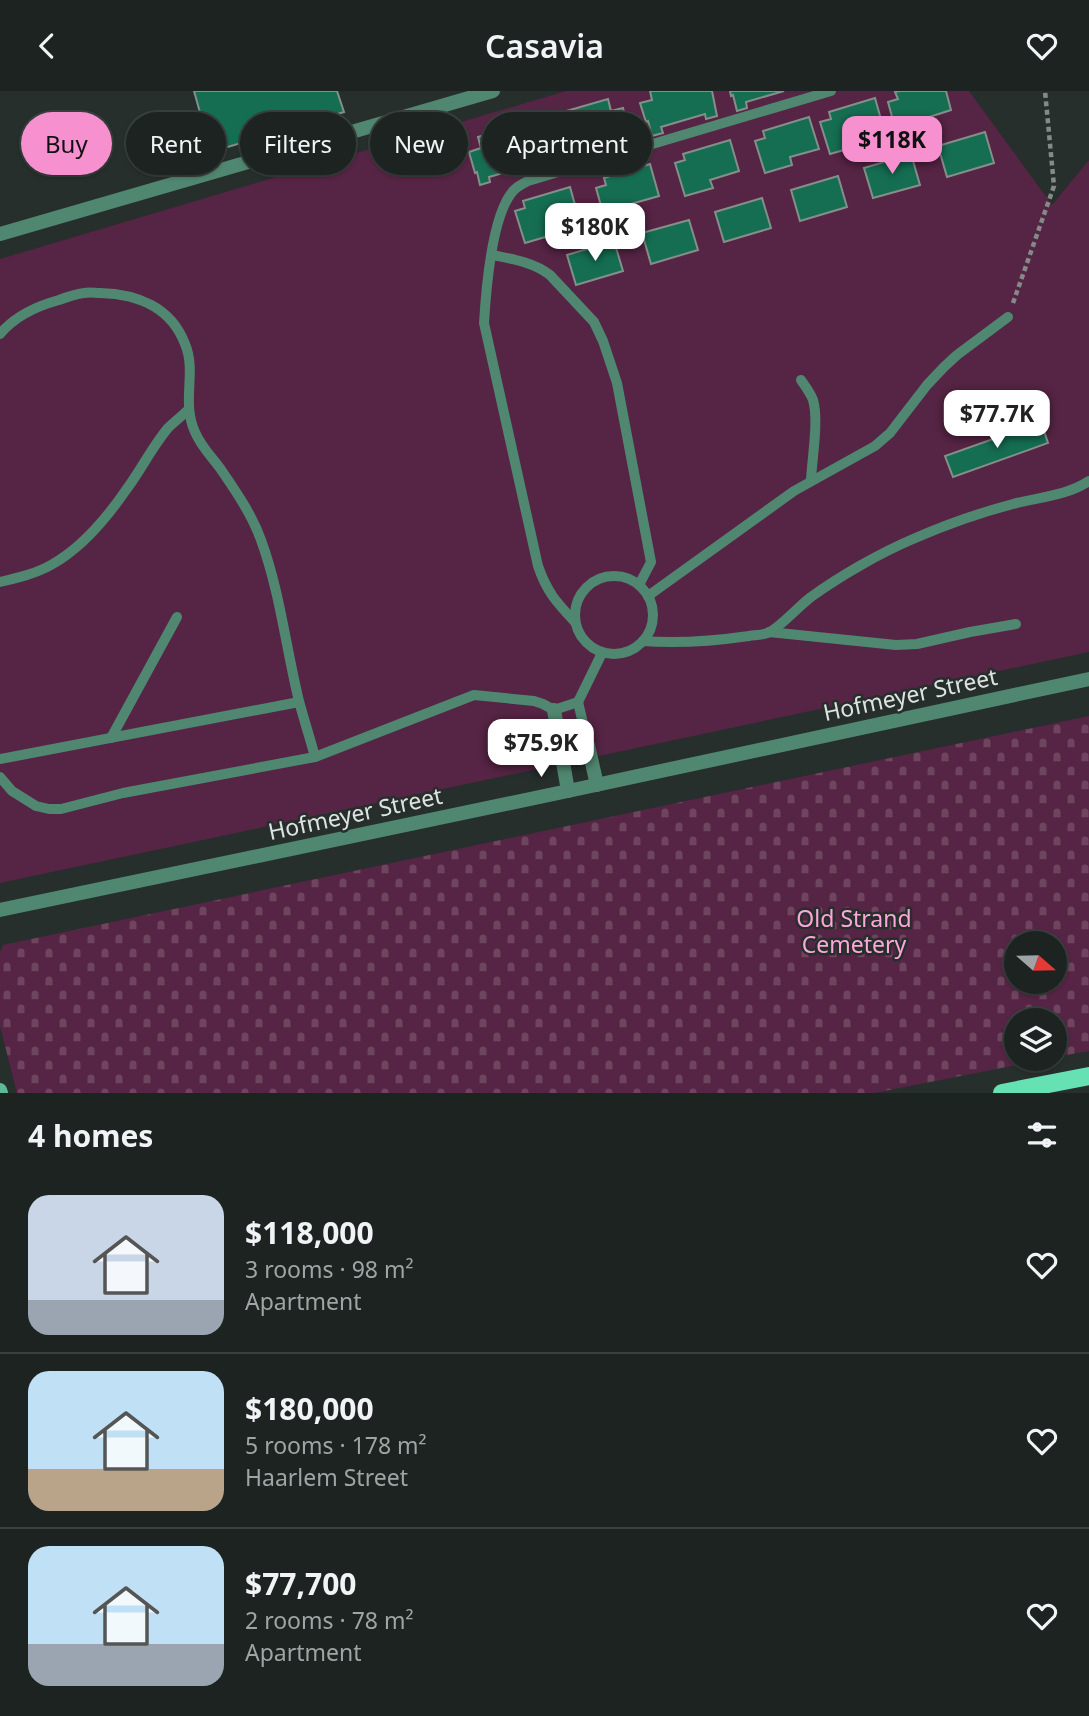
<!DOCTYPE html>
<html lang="en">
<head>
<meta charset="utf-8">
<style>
  :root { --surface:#1c2320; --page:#252b29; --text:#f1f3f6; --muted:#a0a4a5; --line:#3a403e; --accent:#f690cf }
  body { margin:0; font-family:"Noto Sans",sans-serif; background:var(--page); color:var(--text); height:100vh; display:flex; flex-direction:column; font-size:26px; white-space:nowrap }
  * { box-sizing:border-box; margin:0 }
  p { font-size:23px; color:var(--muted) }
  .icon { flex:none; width:38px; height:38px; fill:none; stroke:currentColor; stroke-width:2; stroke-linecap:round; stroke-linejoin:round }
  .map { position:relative; height:1002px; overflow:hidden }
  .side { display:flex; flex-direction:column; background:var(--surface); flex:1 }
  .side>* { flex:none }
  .top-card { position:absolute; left:21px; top:21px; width:700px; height:63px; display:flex; gap:14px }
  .needle { width:46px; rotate:110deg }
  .buttons { position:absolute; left:1004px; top:840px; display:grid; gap:14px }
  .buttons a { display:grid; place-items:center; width:63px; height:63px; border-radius:50%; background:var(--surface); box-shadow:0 2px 5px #0004,0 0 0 2px var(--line); font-size:35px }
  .price { position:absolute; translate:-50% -60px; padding:0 16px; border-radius:14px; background:#fff; color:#222; font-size:23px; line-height:46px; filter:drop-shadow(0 2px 4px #0008) }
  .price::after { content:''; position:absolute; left:50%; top:42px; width:21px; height:16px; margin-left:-10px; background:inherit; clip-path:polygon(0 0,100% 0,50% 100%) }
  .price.selected { background:var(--accent); color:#111 }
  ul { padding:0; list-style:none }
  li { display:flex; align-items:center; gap:21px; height:175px; padding:0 28px }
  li+li { border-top:2px solid var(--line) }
  li span { display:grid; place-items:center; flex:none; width:196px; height:140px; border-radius:21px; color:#555 }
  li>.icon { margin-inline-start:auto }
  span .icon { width:84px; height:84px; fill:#fffc; stroke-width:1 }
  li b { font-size:30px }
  h2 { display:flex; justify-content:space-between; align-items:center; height:84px; padding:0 28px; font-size:30px }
  .tag { padding:0 24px; border-radius:32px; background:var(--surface); box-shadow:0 2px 5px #0004,0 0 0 2px var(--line); font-size:24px; line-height:63px }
  .tag.selected { background:var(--accent); color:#111 }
  header { display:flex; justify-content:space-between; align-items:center; height:91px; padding:0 28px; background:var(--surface); font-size:32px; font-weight:600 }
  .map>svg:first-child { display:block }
  .green { fill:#562444 }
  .cemetery { fill:url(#cemetery-stones); fill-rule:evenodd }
  .building { fill:#156e52; stroke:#858f8a; stroke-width:2 }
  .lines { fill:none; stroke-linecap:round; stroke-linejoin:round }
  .path { stroke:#848a88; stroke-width:4.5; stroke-dasharray:5 3.5; stroke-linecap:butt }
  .lane { stroke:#508770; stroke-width:10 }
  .street { stroke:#508770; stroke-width:14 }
  .secondary { stroke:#5eba96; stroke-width:14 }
  .primary { stroke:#66e1b3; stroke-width:18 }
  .labels { text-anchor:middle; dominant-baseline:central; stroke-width:5; stroke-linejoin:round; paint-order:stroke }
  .street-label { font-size:23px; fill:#dee3e1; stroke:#262f2b }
  .park-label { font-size:23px; fill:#fea5da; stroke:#262f2b }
</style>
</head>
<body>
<header><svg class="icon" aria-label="back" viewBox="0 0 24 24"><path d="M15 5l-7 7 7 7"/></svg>Casavia<svg class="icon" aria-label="heart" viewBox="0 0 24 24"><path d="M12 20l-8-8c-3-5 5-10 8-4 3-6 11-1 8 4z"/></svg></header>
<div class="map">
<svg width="1089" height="1002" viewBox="0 0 1089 1002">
  <defs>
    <pattern id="cemetery-stones" width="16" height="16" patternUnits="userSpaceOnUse" patternTransform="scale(1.75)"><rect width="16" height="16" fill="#562444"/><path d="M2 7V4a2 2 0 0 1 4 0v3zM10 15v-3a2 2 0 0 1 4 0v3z" fill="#6e445f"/></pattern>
  </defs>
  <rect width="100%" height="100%" fill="#262f2b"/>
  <path class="green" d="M566 0H969L1052 114 1089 69V561L0 792V168Z"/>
  <path class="cemetery" d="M1089 625V960L1055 966V929H1017V968H1047L874 1002H17L0 935V861L3 854ZM1017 852H1055V891H1017Z"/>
  <g class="building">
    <path d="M194 0H337L344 21 211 61Z"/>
    <path d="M650 0H712L717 25 706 28 705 23 661 36 663 42 652 45 648 30 646 31 640 12 652 9Z"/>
    <path d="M730 0H784L746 11 747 17 737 20 733 4 731 5Z"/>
    <path d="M900 0H946L951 19 923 28 925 36 897 44 888 11 898 8 895 1Z"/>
    <path d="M875 7 884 39 856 47 858 55 830 63 820 31 831 28 829 21Z"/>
    <path d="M608 8 611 20 623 17 631 50 621 54 619 48 574 61 576 66 566 69 562 56 560 57 554 36 566 33 563 21Z"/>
    <path d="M809 26 819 58 790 66 792 74 765 82 755 50 765 47 763 40Z"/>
    <path d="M523 33 526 45 538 41 546 75 536 78 534 73 489 86 490 91 480 94 477 81 475 82 469 61 481 57 478 46Z"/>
    <path d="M985 41 994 72 947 86 938 55Z"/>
    <path d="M730 49 739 80 710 89 713 97 685 105 675 72 685 69 683 63Z"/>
    <path d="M911 63 920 94 873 107 864 77Z"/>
    <path d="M650 73 659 105 631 113 633 121 605 129 596 97 606 94 604 87Z"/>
    <path d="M838 85 847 116 800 130 791 99Z"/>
    <path d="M570 96 579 128 550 136 552 144 525 152 515 120 525 117 523 110Z"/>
    <path d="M762 107 771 137 724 151 715 121Z"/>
    <path d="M689 129 698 159 651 173 642 142Z"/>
    <path d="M614 150 623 180 576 194 567 164Z"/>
    <path d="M1041 331 1048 352 953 386 945 365Z"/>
  </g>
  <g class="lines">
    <path class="path" d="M1013 212 1054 95 1045 0"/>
    <g class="lane">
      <path d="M492 164C512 168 533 171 550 184L594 231 603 250 617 292 651 471 639 494"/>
      <path d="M0 243C15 225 37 215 59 209 67 206 76 203 84 202 90 201 95 202 100 202 137 203 171 216 185 253 197 281 181 310 195 341 201 356 213 367 222 380 237 402 252 424 261 449 280 501 286 557 299 610 304 629 310 647 315 666"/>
      <path d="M801 289C805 295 810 301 813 309 819 329 812 367 811 389"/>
      <circle cx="614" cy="524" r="39"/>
      <path d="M0 491C17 487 35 483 51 474 82 457 106 428 126 399 141 379 152 356 168 337 174 331 182 325 188 319"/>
      <path d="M648 505 794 400 875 355 890 342 927 294 944 276 957 264 1008 226"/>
      <path d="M575 531C556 511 547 501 538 475L484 232C486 199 492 122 514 99 518 95 524 92 528 90L831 0"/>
      <path d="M769 541 896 554 917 553 970 541 1016 533"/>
      <path d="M643 550C679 553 714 550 749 545 756 544 765 544 770 541 783 533 798 516 811 506 840 485 880 462 913 448 945 434 979 422 1013 413 1039 406 1066 405 1089 390"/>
      <path d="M578 611 588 654"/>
      <path d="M111 647 177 526"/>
      <path d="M0 668 299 611"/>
      <path d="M0 686 12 700 36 715 49 718H61L123 702 315 666 474 604 534 610 543 613 554 619 578 611 602 562"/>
    </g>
    <g class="street">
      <path d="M0 143 493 0"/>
      <path d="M554 619 568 700"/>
      <path d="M588 654 597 694"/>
      <path d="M0 819 568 700 1089 588"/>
    </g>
    <path class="secondary" d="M0 999 1 1002"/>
    <path class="primary" d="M1002 1002 1089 985"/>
  </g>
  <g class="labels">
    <g class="street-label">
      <text transform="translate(910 603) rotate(-12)">Hofmeyer Street</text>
      <text transform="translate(355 722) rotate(-12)">Hofmeyer Street</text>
    </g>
    <g class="park-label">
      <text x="854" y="827">Old Strand<tspan x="854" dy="26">Cemetery</tspan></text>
    </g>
  </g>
</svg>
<div class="buttons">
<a><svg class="needle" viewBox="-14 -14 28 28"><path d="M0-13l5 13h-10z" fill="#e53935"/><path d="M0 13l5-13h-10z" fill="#a0a4a5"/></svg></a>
<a><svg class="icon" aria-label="layers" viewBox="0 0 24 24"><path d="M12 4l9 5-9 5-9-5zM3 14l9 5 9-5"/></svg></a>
</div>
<b class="price selected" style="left:892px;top:85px">$118K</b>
<b class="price" style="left:595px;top:172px">$180K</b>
<b class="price" style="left:997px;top:359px">$77.7K</b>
<b class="price" style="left:541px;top:688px">$75.9K</b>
<div class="top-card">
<a class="tag selected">Buy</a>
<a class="tag">Rent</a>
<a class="tag">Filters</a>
<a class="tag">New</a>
<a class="tag">Apartment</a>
</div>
</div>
<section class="side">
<h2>4 homes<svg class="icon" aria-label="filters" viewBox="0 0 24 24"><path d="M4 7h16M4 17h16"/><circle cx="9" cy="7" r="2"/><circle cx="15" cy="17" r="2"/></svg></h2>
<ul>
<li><span style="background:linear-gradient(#c9d6e8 75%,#9aa5b1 0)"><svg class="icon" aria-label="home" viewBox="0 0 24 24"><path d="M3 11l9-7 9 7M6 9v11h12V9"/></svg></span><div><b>$118,000</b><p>3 rooms · 98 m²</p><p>Apartment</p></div><svg class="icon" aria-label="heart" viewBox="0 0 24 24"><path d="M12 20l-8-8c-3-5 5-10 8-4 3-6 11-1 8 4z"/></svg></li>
<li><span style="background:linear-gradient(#bfe0f5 70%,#b9a48a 0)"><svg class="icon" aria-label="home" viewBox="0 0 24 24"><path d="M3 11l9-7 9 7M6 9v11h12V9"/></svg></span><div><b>$180,000</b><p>5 rooms · 178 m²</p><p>Haarlem Street</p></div><svg class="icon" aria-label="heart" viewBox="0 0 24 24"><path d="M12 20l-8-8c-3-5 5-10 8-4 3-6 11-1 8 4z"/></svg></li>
<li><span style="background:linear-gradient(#bfe0f5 70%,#9aa5b1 0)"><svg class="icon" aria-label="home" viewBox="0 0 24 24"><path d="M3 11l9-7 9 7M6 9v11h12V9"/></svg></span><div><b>$77,700</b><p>2 rooms · 78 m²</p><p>Apartment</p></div><svg class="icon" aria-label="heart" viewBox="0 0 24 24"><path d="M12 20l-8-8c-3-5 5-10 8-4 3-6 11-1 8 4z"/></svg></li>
</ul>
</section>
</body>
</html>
